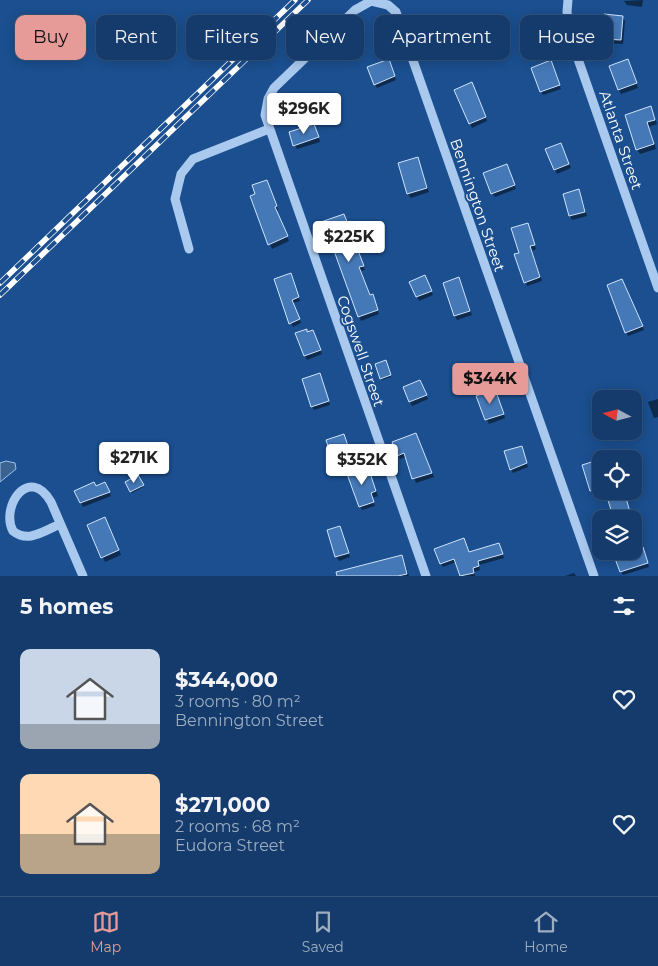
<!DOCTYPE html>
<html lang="en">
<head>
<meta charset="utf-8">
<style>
  :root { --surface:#143b6b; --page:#1d4271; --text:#f1f3f6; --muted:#9dadc1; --line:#33557e; --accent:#e69b98 }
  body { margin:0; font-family:Montserrat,sans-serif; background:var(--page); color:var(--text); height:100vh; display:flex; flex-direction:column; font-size:19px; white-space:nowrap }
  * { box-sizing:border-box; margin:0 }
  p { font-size:16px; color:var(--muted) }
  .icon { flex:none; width:28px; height:28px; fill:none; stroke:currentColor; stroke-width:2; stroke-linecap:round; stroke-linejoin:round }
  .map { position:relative; height:576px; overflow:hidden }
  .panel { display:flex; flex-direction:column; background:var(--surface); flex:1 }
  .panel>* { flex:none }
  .guide { position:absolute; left:15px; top:15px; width:629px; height:45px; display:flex; gap:10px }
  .needle { width:32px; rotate:277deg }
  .fabs { position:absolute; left:592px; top:390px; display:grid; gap:10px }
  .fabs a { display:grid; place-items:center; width:50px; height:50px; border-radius:10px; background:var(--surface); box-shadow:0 2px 12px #0003,0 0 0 1px var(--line); font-size:25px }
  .price { position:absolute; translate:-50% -42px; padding:0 11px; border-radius:5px; background:#fff; color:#222; font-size:16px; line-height:32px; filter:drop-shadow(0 1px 2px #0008) }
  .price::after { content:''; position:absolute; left:50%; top:30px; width:15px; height:11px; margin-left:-8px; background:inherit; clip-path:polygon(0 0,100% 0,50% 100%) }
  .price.selected { background:var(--accent); color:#111 }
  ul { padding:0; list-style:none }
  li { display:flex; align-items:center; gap:15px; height:125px; padding:0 20px }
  li span { display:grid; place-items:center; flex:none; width:140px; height:100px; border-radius:10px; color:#555 }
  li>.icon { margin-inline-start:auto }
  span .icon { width:60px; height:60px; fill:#fffc; stroke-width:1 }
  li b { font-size:21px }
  h2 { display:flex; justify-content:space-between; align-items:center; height:60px; padding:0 20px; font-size:21px }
  .tag { padding:0 18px; border-radius:10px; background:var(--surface); box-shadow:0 2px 12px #0003,0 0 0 1px var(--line); font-size:18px; line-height:45px }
  .tag.selected { background:var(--accent); color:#111 }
  .tab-bar { display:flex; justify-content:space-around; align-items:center; height:70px; border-top:1px solid var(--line); background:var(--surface); font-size:14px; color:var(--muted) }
  .tab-bar a { display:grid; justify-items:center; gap:2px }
  .tab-bar .selected { color:var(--accent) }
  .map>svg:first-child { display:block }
  .water { fill:#3c6290; stroke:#9cc4f0 }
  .shadow { fill:#0007 }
  .building { fill:#4478b7; stroke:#cfe3fa }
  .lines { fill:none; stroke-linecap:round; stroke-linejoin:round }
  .minor { stroke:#a9c9ee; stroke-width:9 }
  .rail-casing { stroke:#fff; stroke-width:5.5 }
  .rail { stroke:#1b4f8f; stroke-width:4; stroke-dasharray:11; stroke-linecap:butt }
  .labels { text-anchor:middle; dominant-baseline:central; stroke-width:4; stroke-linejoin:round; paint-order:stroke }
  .street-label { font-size:15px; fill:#fff; stroke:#1b4f8f }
</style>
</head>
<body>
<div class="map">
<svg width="658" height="576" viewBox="0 0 658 576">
  <rect width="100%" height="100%" fill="#1b4f8f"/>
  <path class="water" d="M6 461 15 463 16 469 0 482V463Z"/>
  <g class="shadow">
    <path d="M643 0 642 7 627 5 624 1Z"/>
    <path d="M622 17 625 21 623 44 606 43 603 39Z"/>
    <path d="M390 65 396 80 377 88 375 84Z"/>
    <path d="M630 65 638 88 621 94 619 90Z"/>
    <path d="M552 66 561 89 543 95 541 91Z"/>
    <path d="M474 88 487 121 472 128 456 90Z"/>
    <path d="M651 108 657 124 649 127 656 149 640 154 637 149Z"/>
    <path d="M316 129 320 142 297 149 295 145Z"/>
    <path d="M562 148 571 168 557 174 555 170Z"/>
    <path d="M417 159 429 192 411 198 408 194Z"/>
    <path d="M509 169 516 189 495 197 492 193Z"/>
    <path d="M269 186 278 210 276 211 289 241 272 249 251 197Z"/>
    <path d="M579 191 587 216 572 220 570 216Z"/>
    <path d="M345 219 365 270 360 271 379 314 361 321 332 241 327 242 325 238Z"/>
    <path d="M528 225 536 249 532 251 542 281 527 286 520 254Z"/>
    <path d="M292 278 300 301 293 303 301 323 293 327 275 279Z"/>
    <path d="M459 279 472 315 457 320 455 316Z"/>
    <path d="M427 281 433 295 419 301 411 282Z"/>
    <path d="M624 285 644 330 628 336 626 332Z"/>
    <path d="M313 331 322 354 307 360 305 356Z"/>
    <path d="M386 363 391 377 382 380 381 378Z"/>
    <path d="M321 379 330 405 314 410 312 406Z"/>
    <path d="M422 385 428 399 412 406 410 402Z"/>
    <path d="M495 391 505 418 489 424 478 397Z"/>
    <path d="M658 399V417L654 418 648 402Z"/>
    <path d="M346 439 352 456 336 462 327 441Z"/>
    <path d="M418 439 434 477 416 483 406 457 400 459 398 455Z"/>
    <path d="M523 451 528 467 513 473 511 469Z"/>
    <path d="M599 466 601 491H604L593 495 591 491Z"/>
    <path d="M369 472 378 496 372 498 375 506 362 510 360 506Z"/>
    <path d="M138 477 143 487 132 493 127 482Z"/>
    <path d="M96 488H107L111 496 83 507 76 491Z"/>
    <path d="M107 522 121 555 105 562 89 525Z"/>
    <path d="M634 522 649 567 623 575 621 571 626 551H634Z"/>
    <path d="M340 527 350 557 339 561 336 556Z"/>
    <path d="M499 544 504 558 479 565 480 570 474 572 475 576H461L456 562 443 567 441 564Z"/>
    <path d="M402 556 409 576H357Z"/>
    <path d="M574 573 576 576H565Z"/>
  </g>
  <g class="building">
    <path d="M604 14 623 16 621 40 602 39Z"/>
    <path d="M389 59 395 76 374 85 367 67Z"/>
    <path d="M628 59 637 83 618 90 609 66Z"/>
    <path d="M551 60 560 85 540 92 531 68Z"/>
    <path d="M472 82 486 117 469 124 454 90Z"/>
    <path d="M651 106 655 120 647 122 654 144 636 150 625 115Z"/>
    <path d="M314 124 319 137 293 146 289 132Z"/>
    <path d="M561 143 569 164 554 170 545 149Z"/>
    <path d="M418 157 427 188 407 194 398 163Z"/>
    <path d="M507 164 515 185 491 194 483 173Z"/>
    <path d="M267 180 277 206 275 207 288 236 268 245 250 196 255 194 252 185Z"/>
    <path d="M579 189 585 212 569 216 563 194Z"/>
    <path d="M344 214 364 266 359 267 370 295 373 294 378 310 358 317 329 237 324 239 318 223Z"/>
    <path d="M528 223 535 245 530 246 540 277 524 283 514 254 519 253 511 228Z"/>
    <path d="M291 273 299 297 292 300 300 319 289 324 274 279Z"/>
    <path d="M425 275 432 291 416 297 409 282Z"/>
    <path d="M459 277 470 311 454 316 443 283Z"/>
    <path d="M622 279 643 326 625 333 607 285Z"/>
    <path d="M307 329V332L313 330 321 350 304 356 295 333Z"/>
    <path d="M386 360 391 375 380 379 375 364Z"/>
    <path d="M320 373 329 401 311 407 302 379Z"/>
    <path d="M420 380 427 395 409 402 403 387Z"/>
    <path d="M495 389 504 414 485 420 476 396Z"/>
    <path d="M416 433 432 473 412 479 404 453 397 456 392 442Z"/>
    <path d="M344 434 350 452 332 458 326 440Z"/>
    <path d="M522 446 527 463 510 470 504 451Z"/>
    <path d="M598 460 601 472V488L590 491 582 465Z"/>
    <path d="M368 467 376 491 371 493 374 502 359 507 347 474Z"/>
    <path d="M138 475 144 485 130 492 125 482Z"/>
    <path d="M94 482 96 486 105 482 110 492 80 503 74 491Z"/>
    <path d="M605 491H624L632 519H614Z"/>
    <path d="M105 517 119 550 101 558 87 525Z"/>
    <path d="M340 526 349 553 335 557 327 530Z"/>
    <path d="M464 538 469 552 499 543 503 554 478 561 479 566 473 568 474 573 460 576 454 559 440 564 434 549Z"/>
    <path d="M643 547 648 563 620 572 614 556Z"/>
    <path d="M402 555 407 574 398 576H337L336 572Z"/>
  </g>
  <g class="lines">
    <g class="minor">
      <path d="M568 0 567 12 571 39 658 288"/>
      <path d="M189 249 175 199 181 174 193 159 269 129"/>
      <path d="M60 524C51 528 41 534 31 536 25 537 18 535 13 531 0 507 29 464 51 502L83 576"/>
      <path d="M426 576 265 115 268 99 274 88 355 10 371 1 388 5 396 12 594 576"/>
    </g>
    <g class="rail-casing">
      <g id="rail">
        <path d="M0 283 295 0"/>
        <path d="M0 295 308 0"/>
      </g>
    </g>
    <use href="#rail" class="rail"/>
  </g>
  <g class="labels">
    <g class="street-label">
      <text transform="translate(621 140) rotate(71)">Atlanta Street</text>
      <text transform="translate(478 205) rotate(71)">Bennington Street</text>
      <text transform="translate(361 351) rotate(71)">Cogswell Street</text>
    </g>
  </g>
</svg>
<div class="fabs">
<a><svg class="needle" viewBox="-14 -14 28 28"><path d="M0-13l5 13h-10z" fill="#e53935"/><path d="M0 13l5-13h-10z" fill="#9dadc1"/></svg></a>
<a><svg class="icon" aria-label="locate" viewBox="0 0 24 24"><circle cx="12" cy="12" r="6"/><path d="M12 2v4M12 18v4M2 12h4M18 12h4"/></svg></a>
<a><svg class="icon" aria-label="layers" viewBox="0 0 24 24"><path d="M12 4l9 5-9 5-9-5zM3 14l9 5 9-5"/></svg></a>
</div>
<b class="price" style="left:304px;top:135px">$296K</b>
<b class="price" style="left:349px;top:263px">$225K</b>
<b class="price selected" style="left:490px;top:405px">$344K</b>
<b class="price" style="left:134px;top:484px">$271K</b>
<b class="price" style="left:362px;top:486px">$352K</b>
<div class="guide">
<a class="tag selected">Buy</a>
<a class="tag">Rent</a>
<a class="tag">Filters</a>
<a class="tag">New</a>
<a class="tag">Apartment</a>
<a class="tag">House</a>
</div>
</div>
<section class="panel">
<h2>5 homes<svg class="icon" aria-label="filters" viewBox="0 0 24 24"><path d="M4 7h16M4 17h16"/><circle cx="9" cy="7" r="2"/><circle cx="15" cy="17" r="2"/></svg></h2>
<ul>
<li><span style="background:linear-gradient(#c9d6e8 75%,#9aa5b1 0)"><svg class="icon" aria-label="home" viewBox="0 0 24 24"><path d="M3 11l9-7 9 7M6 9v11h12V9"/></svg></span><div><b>$344,000</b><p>3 rooms · 80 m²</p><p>Bennington Street</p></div><svg class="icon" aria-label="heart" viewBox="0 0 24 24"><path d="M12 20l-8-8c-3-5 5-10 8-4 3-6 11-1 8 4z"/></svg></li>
<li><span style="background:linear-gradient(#ffd9b3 60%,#b9a48a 0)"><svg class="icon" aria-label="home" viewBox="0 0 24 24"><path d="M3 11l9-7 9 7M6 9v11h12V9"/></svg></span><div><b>$271,000</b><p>2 rooms · 68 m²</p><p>Eudora Street</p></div><svg class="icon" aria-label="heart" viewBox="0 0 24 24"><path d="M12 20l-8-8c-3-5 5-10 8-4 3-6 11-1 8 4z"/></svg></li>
</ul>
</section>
<nav class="tab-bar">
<a class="selected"><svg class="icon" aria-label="map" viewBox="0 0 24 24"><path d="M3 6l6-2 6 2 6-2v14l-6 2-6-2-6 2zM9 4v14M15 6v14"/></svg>Map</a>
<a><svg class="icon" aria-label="saved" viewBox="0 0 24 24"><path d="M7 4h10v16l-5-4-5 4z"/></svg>Saved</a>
<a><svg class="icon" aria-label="home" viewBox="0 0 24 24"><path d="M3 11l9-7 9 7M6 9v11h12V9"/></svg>Home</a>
</nav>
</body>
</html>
